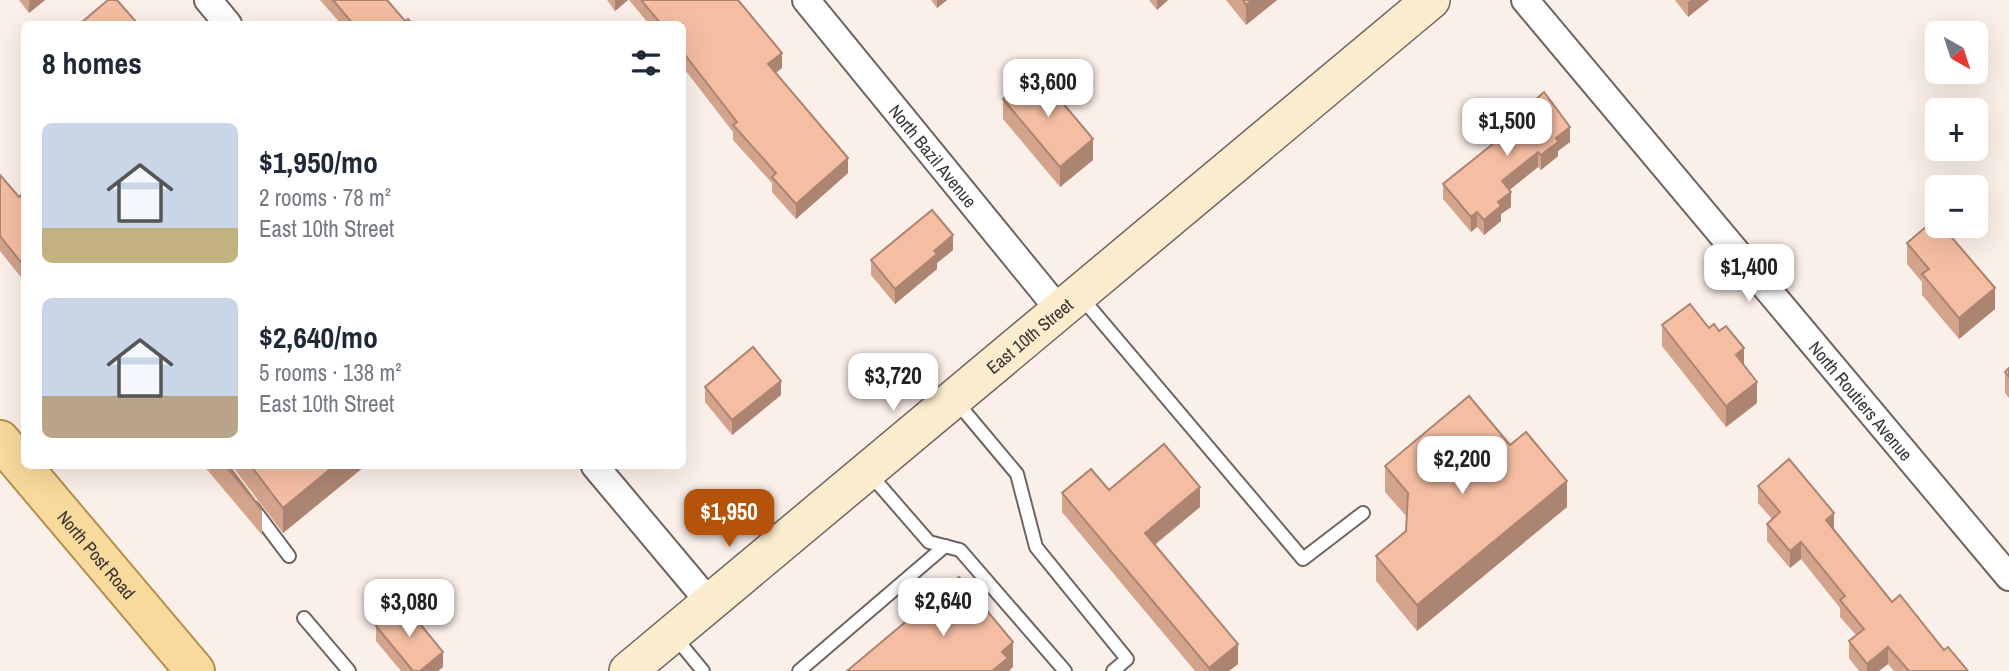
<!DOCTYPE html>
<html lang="en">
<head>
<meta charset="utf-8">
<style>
  :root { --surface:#fff; --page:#f2f2f3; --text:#1f2937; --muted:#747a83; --accent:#b45309 }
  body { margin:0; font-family:"Archivo Narrow",sans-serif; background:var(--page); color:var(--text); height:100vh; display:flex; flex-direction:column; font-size:26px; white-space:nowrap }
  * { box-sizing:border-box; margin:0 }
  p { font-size:23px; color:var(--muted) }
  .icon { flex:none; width:38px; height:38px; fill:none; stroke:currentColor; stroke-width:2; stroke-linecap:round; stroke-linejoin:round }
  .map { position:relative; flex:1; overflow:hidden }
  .side { position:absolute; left:21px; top:21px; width:665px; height:448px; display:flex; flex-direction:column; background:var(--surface); border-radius:10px; box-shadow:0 7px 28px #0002 }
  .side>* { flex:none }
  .needle { width:46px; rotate:141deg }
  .fabs { position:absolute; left:1925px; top:21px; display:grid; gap:14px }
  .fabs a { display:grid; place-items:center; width:63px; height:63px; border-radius:10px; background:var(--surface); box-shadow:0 7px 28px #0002; font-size:35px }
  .price { position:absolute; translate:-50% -60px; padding:0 16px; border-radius:14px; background:#fff; color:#222; font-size:23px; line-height:46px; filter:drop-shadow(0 2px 4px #0008) }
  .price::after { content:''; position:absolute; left:50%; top:42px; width:21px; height:16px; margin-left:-10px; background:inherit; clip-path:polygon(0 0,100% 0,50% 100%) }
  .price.selected { background:var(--accent); color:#fff }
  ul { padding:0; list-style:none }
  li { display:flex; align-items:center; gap:21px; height:175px; padding:0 21px }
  li span { display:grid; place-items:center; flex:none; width:196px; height:140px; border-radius:10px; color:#555 }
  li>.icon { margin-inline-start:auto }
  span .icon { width:84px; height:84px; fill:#fffc; stroke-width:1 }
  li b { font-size:30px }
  h2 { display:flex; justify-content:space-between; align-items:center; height:84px; padding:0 21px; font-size:30px }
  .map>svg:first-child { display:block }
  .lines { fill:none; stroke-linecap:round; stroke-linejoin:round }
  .lane-casing { stroke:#6f6560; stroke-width:16 }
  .street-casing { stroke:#6f6560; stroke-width:30 }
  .secondary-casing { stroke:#6f6560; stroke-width:40 }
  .primary-casing { stroke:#b2904c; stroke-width:42 }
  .lane { stroke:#fff; stroke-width:12 }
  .street { stroke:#fff; stroke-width:26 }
  .secondary { stroke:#fbecce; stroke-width:37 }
  .primary { stroke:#f8da9c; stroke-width:38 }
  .wall { fill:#d3a38c }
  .shaded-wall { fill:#ac8572 }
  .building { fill:#f5bea3; stroke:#ac8572; stroke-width:2 }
  .labels { text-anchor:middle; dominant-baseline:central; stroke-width:7; stroke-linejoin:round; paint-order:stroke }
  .street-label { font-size:18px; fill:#3a3533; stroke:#fff }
</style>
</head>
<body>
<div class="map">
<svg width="2009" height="671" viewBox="0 0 2009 671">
  <rect width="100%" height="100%" fill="#fbefe9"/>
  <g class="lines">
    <g class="lane-casing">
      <g id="lane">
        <path d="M1081 297 1303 559 1363 513"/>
        <path d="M955 400 1017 474 1036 547 1127 659 1113 671"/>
        <path d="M869 473 929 542 960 550 1065 671"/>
        <path d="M253 508 289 556"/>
        <path d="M304 618 349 671"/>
        <path d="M675 637 703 671"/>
        <path d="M799 671 945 546"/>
      </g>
    </g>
    <g class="street-casing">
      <g id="street">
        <path d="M208 0 228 24"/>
        <path id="s1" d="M806 0 1060 311"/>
        <path id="s2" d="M1525 0 2009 577"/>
        <path d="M595 466 710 603"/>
      </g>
    </g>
    <g class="secondary-casing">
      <g id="secondary">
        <path id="s3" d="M628 671 1431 0"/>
      </g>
    </g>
    <g class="primary-casing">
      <g id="primary">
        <path id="s4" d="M0 440 195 671"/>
      </g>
    </g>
    <use href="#lane" class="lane"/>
    <use href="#street" class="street"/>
    <use href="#secondary" class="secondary"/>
    <use href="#primary" class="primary"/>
  </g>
  <g class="wall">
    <path d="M19 0H45L29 13Z"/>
    <path d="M320 0H387L405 21 413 24H341Z"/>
    <path d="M607 0H628L615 11Z"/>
    <path d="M629 0H738L782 68 775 73 848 173 796 219 772 192V183L733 140V132L682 66V24H649Z"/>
    <path d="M931 0H947L937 8Z"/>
    <path d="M1149 0H1168L1157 10Z"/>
    <path d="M1226 0H1277L1246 25Z"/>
    <path d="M1675 0H1709L1688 17Z"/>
    <path d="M1003 99 1093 160 1060 187 1003 119Z"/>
    <path d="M1510 123 1570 142 1558 151V156L1541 170 1538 167 1509 190 1511 207 1501 214V221L1484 235 1477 227 1471 232 1443 199V184L1510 130Z"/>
    <path d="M0 175 19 197 24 192V281L0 251Z"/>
    <path d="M1907 243 1995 309 1959 339 1922 295V282L1907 264Z"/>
    <path d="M953 250 937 263V269L895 304 871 275V260Z"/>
    <path d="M1662 325 1709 328 1744 365 1757 403 1726 427 1662 346Z"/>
    <path d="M2009 368V398L2005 393V372Z"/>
    <path d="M705 387 781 395 732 435 705 402Z"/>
    <path d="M1510 445 1567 507 1417 631 1376 581V556L1406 531 1407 517 1385 492V466Z"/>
    <path d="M204 466H229L262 510V535Z"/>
    <path d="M232 466H365L283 533Z"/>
    <path d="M1758 486 1834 530 1892 602 1968 671H1894L1888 664 1879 671H1859L1849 658V641L1856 635 1840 617V608L1801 559 1790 568 1767 541V524L1772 519 1758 503Z"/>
    <path d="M1109 490 1200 507 1155 545 1238 664 1229 671H1195L1062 512V493Z"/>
    <path d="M376 626 443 667 438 671H401L376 641Z"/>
  </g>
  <g class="shaded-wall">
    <path d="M29 0H45L29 13Z"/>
    <path d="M615 0H628L615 11Z"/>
    <path d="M937 0H947L937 8Z"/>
    <path d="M1157 0H1168L1157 10Z"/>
    <path d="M1252 0H1277L1246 25V5Z"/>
    <path d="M1691 0H1709L1688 17V2Z"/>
    <path d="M782 53V68L768 79V64Z"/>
    <path d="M1570 127V142L1558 151V156L1541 170V155L1556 138Z"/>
    <path d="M1093 139V160L1060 187V167Z"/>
    <path d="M1538 152V167L1502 196V181Z"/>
    <path d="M848 158V173L796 219V204Z"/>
    <path d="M1511 192V207L1501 214V221L1484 235V220L1498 202Z"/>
    <path d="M1477 212V227L1471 232V217Z"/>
    <path d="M953 235V250L937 263V269L895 304V289L934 251Z"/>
    <path d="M1995 288V309L1959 339V318Z"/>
    <path d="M684 330V351H682V331Z"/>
    <path d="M1744 348V369L1736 355Z"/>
    <path d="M781 381V395L732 435V420Z"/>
    <path d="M1757 382V403L1726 427V406Z"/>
    <path d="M334 466H365L283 533V508Z"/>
    <path d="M1567 481V507L1417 631V605Z"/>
    <path d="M1200 487V507L1145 552V533Z"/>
    <path d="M1834 513V530L1826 520Z"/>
    <path d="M1801 542V559L1790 568V551Z"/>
    <path d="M1013 642V667L1009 671H992L1002 652Z"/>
    <path d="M1238 644V664L1229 671H1209V668Z"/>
    <path d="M1888 647V664L1879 671H1867V664Z"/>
    <path d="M443 652V667L438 671H420Z"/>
  </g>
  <g class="building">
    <path d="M108 0H117L138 24H85L82 22Z"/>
    <path d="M333 0H387L405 21 408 19 413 24H353Z"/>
    <path d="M641 0H738L782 53 768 64 848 158 796 204 772 177 776 173 733 125 737 122 682 51V24H661Z"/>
    <path d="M1243 0H1252L1246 5Z"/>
    <path d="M1036 71 1093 139 1060 167 1003 99Z"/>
    <path d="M1544 92 1570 127 1556 138 1558 142 1541 155 1538 152 1502 181 1511 192 1498 202 1501 206 1484 220 1477 212 1471 217 1443 184 1514 127 1510 123Z"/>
    <path d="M0 175 19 197 24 192V266L0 236Z"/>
    <path d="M932 210 953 235 934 251 937 254 895 289 871 260Z"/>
    <path d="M1936 218 1937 220V226H1942L1995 288 1959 318 1922 274 1929 269 1907 243Z"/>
    <path d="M1690 304 1709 328 1714 324 1719 331 1726 326 1744 348 1736 355 1757 382 1726 406 1662 325Z"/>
    <path d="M753 347 781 381 732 420 705 387Z"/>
    <path d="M2009 368V377L2005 372Z"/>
    <path d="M1469 396 1510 445 1526 432 1567 481 1417 605 1376 556 1406 531 1408 493 1385 466Z"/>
    <path d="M1164 444 1200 487 1145 533 1238 644 1209 668 1062 493 1091 469 1109 490Z"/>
    <path d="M1789 459 1834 513 1826 520 1892 602 1900 595 1944 650 1948 647 1968 671H1909L1888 647 1867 664 1849 641 1864 629 1840 600 1845 596 1801 542 1790 551 1767 524 1780 512 1758 486Z"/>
    <path d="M226 466H229L262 510Z"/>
    <path d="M251 466H334L283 508Z"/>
    <path d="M959 577 1013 642 1002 652 1008 658 992 671H847Z"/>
    <path d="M403 603 443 652 420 671H413L376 626Z"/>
  </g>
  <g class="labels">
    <g class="street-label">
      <text stroke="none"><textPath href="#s1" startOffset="201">North Bazil Avenue</textPath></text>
      <text stroke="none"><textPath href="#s3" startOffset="523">East 10th Street</textPath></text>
      <text stroke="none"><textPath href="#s2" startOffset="523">North Routiers Avenue</textPath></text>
      <text stroke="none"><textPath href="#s4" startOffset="150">North Post Road</textPath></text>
    </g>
  </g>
</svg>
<div class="fabs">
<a><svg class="needle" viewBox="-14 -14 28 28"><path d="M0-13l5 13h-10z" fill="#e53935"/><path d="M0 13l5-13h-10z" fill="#747a83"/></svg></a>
<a>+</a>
<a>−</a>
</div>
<b class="price" style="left:1048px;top:119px">$3,600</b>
<b class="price" style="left:1507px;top:158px">$1,500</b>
<b class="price" style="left:1749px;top:304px">$1,400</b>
<b class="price" style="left:893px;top:413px">$3,720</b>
<b class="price" style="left:1462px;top:496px">$2,200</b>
<b class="price selected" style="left:729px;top:549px">$1,950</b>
<b class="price" style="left:943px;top:638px">$2,640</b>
<b class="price" style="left:409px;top:639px">$3,080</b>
<section class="side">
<h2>8 homes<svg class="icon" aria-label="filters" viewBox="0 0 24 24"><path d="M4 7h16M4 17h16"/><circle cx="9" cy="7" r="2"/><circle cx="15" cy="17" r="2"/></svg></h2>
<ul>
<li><span style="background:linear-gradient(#c9d6e8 75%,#c2b280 0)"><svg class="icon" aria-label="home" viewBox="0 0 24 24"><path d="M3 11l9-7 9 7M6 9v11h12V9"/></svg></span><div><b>$1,950/mo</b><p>2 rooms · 78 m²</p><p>East 10th Street</p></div></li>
<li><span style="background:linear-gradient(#c9d6e8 70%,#b9a48a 0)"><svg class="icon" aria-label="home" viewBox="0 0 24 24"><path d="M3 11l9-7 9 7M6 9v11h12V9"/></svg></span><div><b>$2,640/mo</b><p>5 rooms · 138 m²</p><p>East 10th Street</p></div></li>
</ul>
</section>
</div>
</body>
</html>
